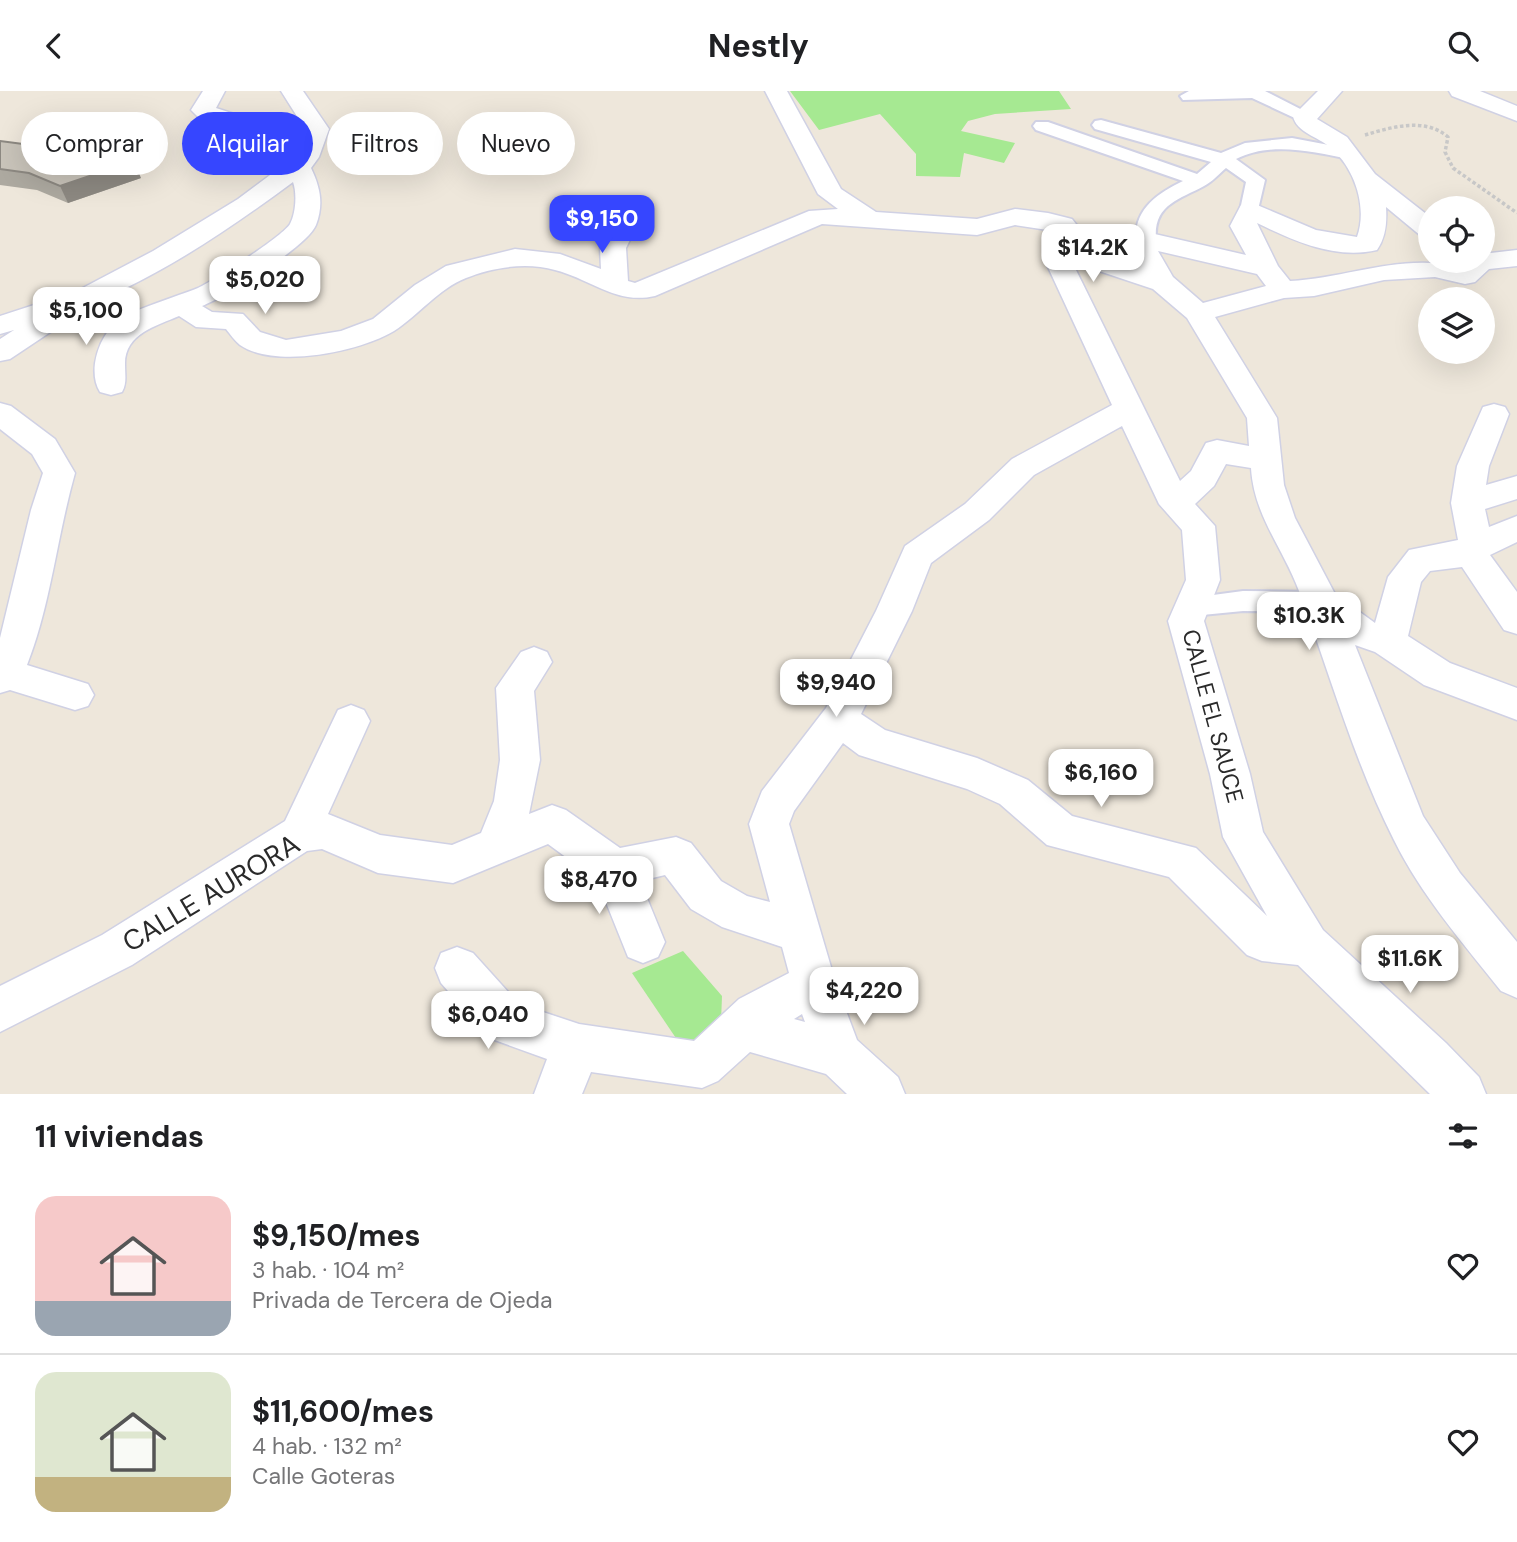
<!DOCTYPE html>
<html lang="es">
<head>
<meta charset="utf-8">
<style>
  :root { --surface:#fff; --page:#f6f6f6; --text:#202124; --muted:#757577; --line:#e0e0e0; --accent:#3646ff }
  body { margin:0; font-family:"DM Sans",sans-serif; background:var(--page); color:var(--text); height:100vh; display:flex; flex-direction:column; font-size:26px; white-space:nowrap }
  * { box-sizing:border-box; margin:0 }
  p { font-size:23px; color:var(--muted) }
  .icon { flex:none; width:38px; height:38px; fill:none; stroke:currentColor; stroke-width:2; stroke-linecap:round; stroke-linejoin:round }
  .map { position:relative; height:1003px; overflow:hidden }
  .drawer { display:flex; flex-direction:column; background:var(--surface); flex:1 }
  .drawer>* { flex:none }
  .banner { position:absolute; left:21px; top:21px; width:700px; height:63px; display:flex; gap:14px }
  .tools { position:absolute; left:1418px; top:105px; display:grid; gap:14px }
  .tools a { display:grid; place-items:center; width:77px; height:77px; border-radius:50%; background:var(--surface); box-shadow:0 7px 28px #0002; font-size:35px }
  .price { position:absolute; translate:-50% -60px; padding:0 16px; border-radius:14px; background:#fff; color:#222; font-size:23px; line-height:46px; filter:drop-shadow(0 2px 4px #0008) }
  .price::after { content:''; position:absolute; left:50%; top:42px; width:21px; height:16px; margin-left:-10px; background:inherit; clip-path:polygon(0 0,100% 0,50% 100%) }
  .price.selected { background:var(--accent); color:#fff }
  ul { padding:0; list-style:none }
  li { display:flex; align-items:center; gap:21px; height:175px; padding:0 35px }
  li+li { border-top:2px solid var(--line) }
  li span { display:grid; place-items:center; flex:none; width:196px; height:140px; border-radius:21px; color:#555 }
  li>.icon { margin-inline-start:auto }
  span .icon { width:84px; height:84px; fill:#fffc; stroke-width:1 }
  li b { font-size:30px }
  h2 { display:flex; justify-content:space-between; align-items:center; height:84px; padding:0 35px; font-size:30px }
  .tag { padding:0 24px; border-radius:32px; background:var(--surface); box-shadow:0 7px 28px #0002; font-size:24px; line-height:63px }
  .tag.selected { background:var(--accent); color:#fff }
  header { display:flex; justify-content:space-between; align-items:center; height:91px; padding:0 35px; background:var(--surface); font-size:32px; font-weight:700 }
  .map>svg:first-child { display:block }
  .green { fill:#a6e992 }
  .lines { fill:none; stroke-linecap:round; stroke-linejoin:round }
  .pedestrian-casing { stroke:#d0d1e4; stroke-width:4 }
  .minor-casing { stroke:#d0d1e4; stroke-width:3 }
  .path { stroke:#c8c8c8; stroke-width:3.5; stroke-dasharray:3.5 2.5; stroke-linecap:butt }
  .pedestrian { fill:#fff; fill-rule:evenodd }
  .minor { fill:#fff; fill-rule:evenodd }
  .wall { fill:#ada9a0 }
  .shaded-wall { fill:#8d8982 }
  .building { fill:#c9c4ba; stroke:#8d8982; stroke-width:2 }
  .labels { text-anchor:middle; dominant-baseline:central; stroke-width:6; stroke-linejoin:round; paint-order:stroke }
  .street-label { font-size:23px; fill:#2a2a2a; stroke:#fff }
  .near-street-label { font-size:28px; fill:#2a2a2a; stroke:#fff }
</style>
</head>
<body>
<header><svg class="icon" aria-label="back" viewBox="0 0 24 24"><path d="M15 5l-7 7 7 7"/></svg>Nestly<svg class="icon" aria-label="search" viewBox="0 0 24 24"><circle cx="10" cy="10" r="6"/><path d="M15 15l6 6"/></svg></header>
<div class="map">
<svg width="1517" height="1003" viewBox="0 0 1517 1003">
  <rect width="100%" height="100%" fill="#eee7db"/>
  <g class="green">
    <path d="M790 0H1059L1071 18 995 23 968 30 961 40 1015 52 1004 72 964 62 960 86 916 85V63L880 23 819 39Z"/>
    <path d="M683 860 722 905 721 931 686 962 632 882Z"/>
  </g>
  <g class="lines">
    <g class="pedestrian-casing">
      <g id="pedestrian">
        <path d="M1189 0H1265L1314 25 1305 30 1299 29 1252 7 1183 9 1180 5Z"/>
        <path d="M1101 29 1221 62 1245 52 1292 47 1350 58 1359 63 1350 68C1312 61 1272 50 1236 68L1265 89 1257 123H1243L1240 119 1246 91 1226 77C1219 83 1212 91 1204 95 1178 109 1153 114 1156 149L1146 155 1136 149C1134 118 1158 102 1183 90L1036 39 1033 35 1036 31H1048L1197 83 1211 71 1095 38 1092 34 1095 30Z"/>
        <path d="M1243 500 1321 501 1330 504 1334 511 1330 518 1321 521 1243 520 1192 525 1183 522 1179 515 1183 508Z"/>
      </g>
    </g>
    <g class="minor-casing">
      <g id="minor">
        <path d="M203 0H225L216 17 268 34 301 50 305 38 281 0H303L329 38 319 66 311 77C320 96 324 113 316 134 307 156 226 205 202 215L212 221 243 223 260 241 286 249 341 240 373 228 415 194 446 175 515 158 560 163 601 178 600 157 617 125H635L639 130 626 157 628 190 635 192 809 120 838 118 818 103 765 0H787L841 98 876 121 977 128 1015 118 1048 122 1072 128 1087 147 1116 167 1138 175 1131 163 1137 143 1146 141 1246 164 1230 135 1241 114 1250 111 1316 139 1357 146C1368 115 1354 76 1330 56 1318 46 1296 41 1293 25L1318 0H1342L1317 28 1347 46 1375 83 1430 126V147L1421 145 1386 116C1387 131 1386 146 1377 159 1336 169 1294 150 1257 132L1278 175 1290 190C1348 187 1401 162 1460 176L1466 170H1482V163L1517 159V175L1489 178 1475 191 1465 193 1435 186 1384 189 1314 205 1284 207 1215 226 1277 327 1284 394 1295 427 1335 503 1375 532 1388 486 1409 459 1458 449 1451 412 1457 375 1483 316 1494 313 1505 316 1509 323 1489 375 1486 394 1517 385V408L1485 418 1489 436 1517 425V451L1490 464 1517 501V543L1504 539 1462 476 1430 480 1421 491 1408 545 1450 572 1517 597V629L1424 594 1375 561 1355 554 1423 725 1460 782 1517 851V907L1501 900C1463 852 1421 804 1394 749 1354 670 1330 583 1299 500 1283 457 1254 425 1251 377L1226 373 1214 395 1195 413 1215 435 1220 489 1204 530 1250 683 1263 741 1323 839 1446 952 1479 986 1486 1003H1430L1298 874 1262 870 1247 864 1169 786 1047 754 1000 713 967 698 859 664 843 652 794 720 789 733 836 893 857 949 898 986 905 1003H847L826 983 750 961 718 990 702 997 591 981 582 1003H534L547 968 489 947 441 892 435 877 441 862 457 856 473 862 519 913 579 933 694 950 739 908 789 882 782 856 722 836 691 818 665 784 640 790 665 851 658 866 643 872 628 866 597 789 548 753 453 792 378 782 322 758 307 760 132 874 0 941V895L102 844 285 730 338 619 351 614 364 619 370 630 328 723 380 744 452 754 481 742 494 710 500 669 496 597 521 561 534 556 547 561 552 571 534 600 540 669 529 723 552 714 566 719 620 757 676 746 691 752 721 790 747 805 770 811 749 733 762 700 826 617 876 520 905 455 965 413 1012 368 1112 314 1047 174 1064 153 1054 140 1015 134 977 144 822 133 655 205C616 214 591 188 555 179 527 171 493 176 466 187 438 198 419 224 394 240 359 261 275 278 240 254 235 250 230 243 226 238L196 236 179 225C156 235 124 243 125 274 125 284 127 292 122 301L111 304 100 301C87 280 99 244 119 229 137 217 176 206 198 197 214 189 282 146 290 133 296 122 297 102 293 91 220 145 141 198 55 226L59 232 55 238 10 268 0 270V248L14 239 0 243V225L77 200 153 160 238 108 293 67 264 50 199 27 191 19ZM1158 160 1257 183 1266 195 1203 212 1173 186ZM1080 167 1096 179 1153 198 1187 227 1247 327 1249 355 1217 349 1206 352 1191 380 1180 390 1074 175ZM1122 335 1159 413 1182 439 1186 489 1168 530 1210 683 1223 746 1267 825 1196 757 1072 725 1028 689 977 667 885 639 861 623 912 520 931 472 989 429 1034 384ZM802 923 805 931 794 928Z"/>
        <path d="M1449 0H1480L1517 15V30L1452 5Z"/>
        <path d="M0 312 11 315 55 348 75 382C57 445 51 513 27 574L88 593 94 604 88 615 75 619 10 599 0 602V547L31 419 43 382 32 363 0 338Z"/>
      </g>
    </g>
    <path class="path" d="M1365 44C1392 36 1425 26 1448 46L1445 61 1453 77 1517 122"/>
    <use href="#pedestrian" class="pedestrian"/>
    <use href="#minor" class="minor"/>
  </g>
  <path class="wall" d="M0 50 141 87 68 112 37 99 0 94Z"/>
  <path class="shaded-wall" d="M134 70 141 87 68 112 60 95Z"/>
  <path class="building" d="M0 50 69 59 93 72 110 64 134 70 60 95 29 82 0 78Z"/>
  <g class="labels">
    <g class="street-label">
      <text transform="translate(1213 625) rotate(75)">CALLE EL SAUCE</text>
    </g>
    <g class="near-street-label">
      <text transform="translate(211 802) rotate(-31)">CALLE AURORA</text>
    </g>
  </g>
</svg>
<div class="tools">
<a><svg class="icon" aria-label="locate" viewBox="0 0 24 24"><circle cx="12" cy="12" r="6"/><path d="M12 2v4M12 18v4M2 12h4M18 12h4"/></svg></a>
<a><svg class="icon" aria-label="layers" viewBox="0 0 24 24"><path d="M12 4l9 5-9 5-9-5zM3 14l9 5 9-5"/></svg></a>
</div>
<b class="price selected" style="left:602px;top:164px">$9,150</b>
<b class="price" style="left:1093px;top:193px">$14.2K</b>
<b class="price" style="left:265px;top:225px">$5,020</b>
<b class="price" style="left:86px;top:256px">$5,100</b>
<b class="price" style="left:1309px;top:561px">$10.3K</b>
<b class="price" style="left:836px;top:628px">$9,940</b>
<b class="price" style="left:1101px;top:718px">$6,160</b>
<b class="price" style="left:599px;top:825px">$8,470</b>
<b class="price" style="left:1410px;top:904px">$11.6K</b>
<b class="price" style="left:864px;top:936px">$4,220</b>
<b class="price" style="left:488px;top:960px">$6,040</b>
<div class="banner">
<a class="tag">Comprar</a>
<a class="tag selected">Alquilar</a>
<a class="tag">Filtros</a>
<a class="tag">Nuevo</a>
</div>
</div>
<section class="drawer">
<h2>11 viviendas<svg class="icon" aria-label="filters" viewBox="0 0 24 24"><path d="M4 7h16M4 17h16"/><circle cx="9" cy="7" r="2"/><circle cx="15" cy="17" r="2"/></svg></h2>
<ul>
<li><span style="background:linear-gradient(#f6c9c9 75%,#9aa5b1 0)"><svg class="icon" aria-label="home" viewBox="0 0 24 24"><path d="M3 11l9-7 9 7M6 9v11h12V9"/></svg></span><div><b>$9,150/mes</b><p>3 hab. · 104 m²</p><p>Privada de Tercera de Ojeda</p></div><svg class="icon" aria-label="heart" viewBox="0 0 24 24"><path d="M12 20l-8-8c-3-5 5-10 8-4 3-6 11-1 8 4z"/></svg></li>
<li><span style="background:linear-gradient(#dfe7d0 75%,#c2b280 0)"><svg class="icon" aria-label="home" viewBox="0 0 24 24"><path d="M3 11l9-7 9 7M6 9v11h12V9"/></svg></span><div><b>$11,600/mes</b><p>4 hab. · 132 m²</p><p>Calle Goteras</p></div><svg class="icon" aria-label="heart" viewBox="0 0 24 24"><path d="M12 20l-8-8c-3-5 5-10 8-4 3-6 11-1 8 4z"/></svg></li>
</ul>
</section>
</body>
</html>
